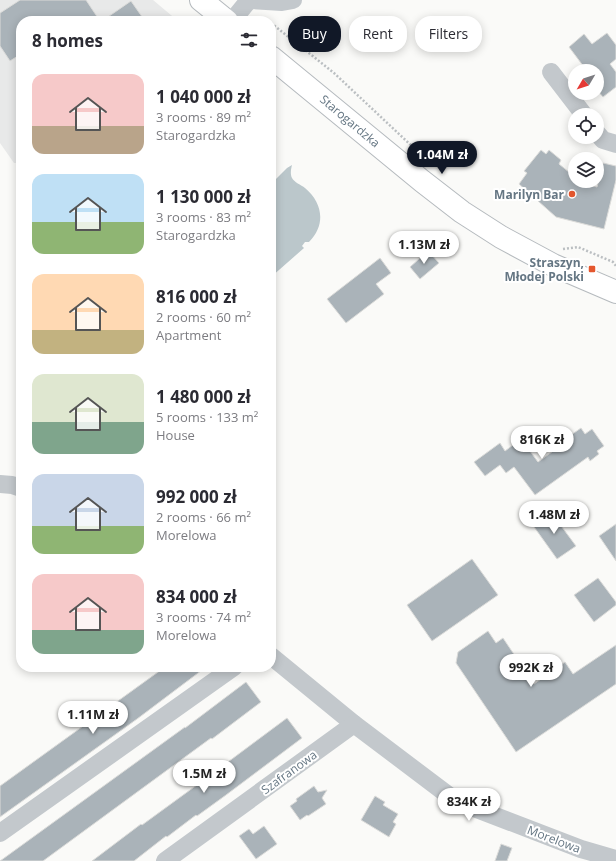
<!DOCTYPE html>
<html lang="en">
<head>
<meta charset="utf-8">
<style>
  :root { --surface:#fff; --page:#f2f2f3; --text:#2b2b33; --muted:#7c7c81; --accent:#111827 }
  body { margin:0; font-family:"Open Sans",sans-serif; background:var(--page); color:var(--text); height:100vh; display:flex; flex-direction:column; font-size:15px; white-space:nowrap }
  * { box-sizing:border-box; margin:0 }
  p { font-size:13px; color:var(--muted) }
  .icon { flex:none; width:22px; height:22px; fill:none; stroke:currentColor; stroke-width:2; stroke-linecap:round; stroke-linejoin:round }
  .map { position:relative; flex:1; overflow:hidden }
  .drawer { position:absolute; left:16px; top:16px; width:260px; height:656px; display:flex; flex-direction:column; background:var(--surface); border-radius:16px; box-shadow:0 2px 10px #0003 }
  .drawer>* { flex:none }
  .hud { position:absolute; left:288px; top:16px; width:268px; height:36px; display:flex; gap:8px }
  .needle { width:26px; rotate:231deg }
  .buttons { position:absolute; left:568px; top:64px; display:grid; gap:8px }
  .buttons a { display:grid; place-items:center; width:36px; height:36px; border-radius:50%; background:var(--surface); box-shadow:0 2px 10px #0003; font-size:20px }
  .price { position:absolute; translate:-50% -34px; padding:0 9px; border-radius:14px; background:#fff; color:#222; font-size:13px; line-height:26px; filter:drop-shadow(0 1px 2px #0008) }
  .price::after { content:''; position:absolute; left:50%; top:24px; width:12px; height:9px; margin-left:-6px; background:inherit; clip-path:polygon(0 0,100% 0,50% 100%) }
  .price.active { background:var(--accent); color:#fff }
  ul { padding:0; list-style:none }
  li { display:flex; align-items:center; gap:12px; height:100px; padding:0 16px }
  li span { display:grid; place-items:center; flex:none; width:112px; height:80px; border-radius:12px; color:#555 }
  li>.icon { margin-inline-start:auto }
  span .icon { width:48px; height:48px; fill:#fffc; stroke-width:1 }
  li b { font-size:17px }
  h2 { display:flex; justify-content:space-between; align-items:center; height:48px; padding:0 16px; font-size:17px }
  .tag { padding:0 14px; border-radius:16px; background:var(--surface); box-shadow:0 2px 10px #0003; font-size:14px; line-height:36px }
  .tag.active { background:var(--accent); color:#fff }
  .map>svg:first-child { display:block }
  .built { fill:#e8e9e9 }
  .water { fill:#bbc7cb }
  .building { fill:#aab3b9; stroke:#dcdcda }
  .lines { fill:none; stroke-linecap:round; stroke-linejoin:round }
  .major-casing { stroke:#b5babe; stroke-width:24 }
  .path { stroke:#bbbfc2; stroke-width:2.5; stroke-dasharray:2 2; stroke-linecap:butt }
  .minor { stroke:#c3c8cc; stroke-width:18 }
  .major { stroke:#fff; stroke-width:22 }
  .poi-dot { fill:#e4572e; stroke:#fff; stroke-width:1.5 }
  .labels { text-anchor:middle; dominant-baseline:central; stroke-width:4; stroke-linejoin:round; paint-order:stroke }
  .street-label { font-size:12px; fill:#657683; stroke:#fff }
  .poi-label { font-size:12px; font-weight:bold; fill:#657683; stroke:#fff; text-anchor:end }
</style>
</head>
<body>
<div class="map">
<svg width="616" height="861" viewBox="0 0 616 861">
  <rect width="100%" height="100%" fill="#fafaf8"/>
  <path class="built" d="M0 0H153L178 21H21V163H14L0 143Z"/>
  <path class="water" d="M292 165C291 169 290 174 292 178 294 182 301 185 305 188 323 203 326 225 309 242H305L302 246 304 248 271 277V184L287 168Z"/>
  <g class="building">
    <path d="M20 0H86L100 21H21V54L10 61 0 46V13Z"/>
    <path d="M131 1 145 21H102Z"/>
    <path d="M607 33 616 45V59L610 64 616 72V87L603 97 597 90V71H587L569 47 584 34 592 44Z"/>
    <path d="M541 150 546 154 549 150 561 160 559 164 575 177V181H580L583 183 597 187 603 163 616 166V180L604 229 556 217 519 184 527 173 524 171Z"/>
    <path d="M428 251 439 263 420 279 410 267Z"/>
    <path d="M380 258 391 273 376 284 384 294 346 323 327 299Z"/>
    <path d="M581 428 585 434 592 429 604 446 597 451 599 454 590 461 588 457 535 495 514 467 506 473 500 465 485 476 474 462 500 443 505 451 521 439 538 462 560 446V445L572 436 571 435Z"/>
    <path d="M550 511 576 546 557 559 532 524Z"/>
    <path d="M616 524V561L599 536Z"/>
    <path d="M472 559 498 595 432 641 407 605Z"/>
    <path d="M598 578 616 602V605L594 622 574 595Z"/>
    <path d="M488 631 496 643 503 638 534 684 565 662 573 674 616 645V684L516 752 456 663 458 652Z"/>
    <path d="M165 667H206L137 719 0 817V786Z"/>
    <path d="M246 682 261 702 212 739 211 738 43 861H0L185 727V728Z"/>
    <path d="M287 718 302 738 226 795 197 816 196 815 167 837 166 836 134 861H92L141 824 142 825 201 782Z"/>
    <path d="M314 786 318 792 327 790 322 798 326 804 308 816 307 815 300 820 290 806 297 801 296 799Z"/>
    <path d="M375 796 385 802 383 805 398 814 393 822 396 824 389 837 361 820Z"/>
    <path d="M264 826 277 844 256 859 239 836 249 829 253 834Z"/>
    <path d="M501 844 512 848 507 861H495Z"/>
  </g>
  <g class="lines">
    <g class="major-casing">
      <g id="major">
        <path d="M201 0 227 21"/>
        <path d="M271 57 422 181 462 212 501 237 553 265 616 292"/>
      </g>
    </g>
    <g class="path">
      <path d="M271 23 334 73 415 149"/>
      <path d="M563 249 578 247 613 262 616 266"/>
    </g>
    <g class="minor">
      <path d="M252 0 282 2 293 0"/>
      <path d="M232 21 249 0"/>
      <path d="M551 72 584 115"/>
      <path d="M597 133 603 140 616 144"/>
      <path d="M0 484 12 485 21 488"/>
      <path d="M271 656 354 724 456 801 581 849 616 859"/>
      <path d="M0 833 234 667"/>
      <path d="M165 861 354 724"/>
    </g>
    <use href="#major" class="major"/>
  </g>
  <g class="poi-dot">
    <circle cx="572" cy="194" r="4"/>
    <rect x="588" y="265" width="8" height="8" rx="2"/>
  </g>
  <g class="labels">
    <g class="street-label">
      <text transform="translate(350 121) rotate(40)">Starogardzka</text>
      <text transform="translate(289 772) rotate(-36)">Szafranowa</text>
      <text transform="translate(554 839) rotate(21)">Morelowa</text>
    </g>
    <g class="poi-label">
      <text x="564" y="194">Marilyn Bar</text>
      <text x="584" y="262">Straszyn,<tspan x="584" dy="14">Młodej Polski</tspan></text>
    </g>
  </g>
</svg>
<div class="buttons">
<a><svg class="needle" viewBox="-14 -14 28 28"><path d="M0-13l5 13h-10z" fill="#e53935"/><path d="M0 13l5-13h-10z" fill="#7c7c81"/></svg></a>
<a><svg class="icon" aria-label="locate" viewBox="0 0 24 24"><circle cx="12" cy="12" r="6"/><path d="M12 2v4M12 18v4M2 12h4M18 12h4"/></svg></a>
<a><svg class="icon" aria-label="layers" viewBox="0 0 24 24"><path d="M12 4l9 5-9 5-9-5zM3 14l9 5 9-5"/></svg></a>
</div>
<b class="price active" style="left:442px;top:175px">1.04M zł</b>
<b class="price" style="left:424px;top:265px">1.13M zł</b>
<b class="price" style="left:542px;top:460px">816K zł</b>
<b class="price" style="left:554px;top:535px">1.48M zł</b>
<b class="price" style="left:531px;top:688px">992K zł</b>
<b class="price" style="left:93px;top:735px">1.11M zł</b>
<b class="price" style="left:204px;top:794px">1.5M zł</b>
<b class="price" style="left:469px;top:822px">834K zł</b>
<div class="hud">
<a class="tag active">Buy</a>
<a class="tag">Rent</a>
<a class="tag">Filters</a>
</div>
<section class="drawer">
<h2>8 homes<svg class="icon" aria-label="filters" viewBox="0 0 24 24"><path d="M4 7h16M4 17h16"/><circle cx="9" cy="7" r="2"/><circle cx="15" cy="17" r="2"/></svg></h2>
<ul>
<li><span style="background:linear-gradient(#f6c9c9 65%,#b9a48a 0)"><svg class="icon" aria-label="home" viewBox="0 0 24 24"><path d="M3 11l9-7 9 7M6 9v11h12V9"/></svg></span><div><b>1 040 000 zł</b><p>3 rooms · 89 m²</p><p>Starogardzka</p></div></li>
<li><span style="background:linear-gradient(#bfe0f5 60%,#8fb573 0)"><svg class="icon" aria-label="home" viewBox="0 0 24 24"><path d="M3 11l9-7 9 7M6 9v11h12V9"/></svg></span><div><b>1 130 000 zł</b><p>3 rooms · 83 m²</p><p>Starogardzka</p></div></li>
<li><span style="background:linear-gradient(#ffd9b3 70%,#c2b280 0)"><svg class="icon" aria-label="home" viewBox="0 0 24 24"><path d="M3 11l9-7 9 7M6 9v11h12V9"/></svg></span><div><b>816 000 zł</b><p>2 rooms · 60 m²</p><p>Apartment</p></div></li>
<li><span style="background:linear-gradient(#dfe7d0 60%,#7fa58c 0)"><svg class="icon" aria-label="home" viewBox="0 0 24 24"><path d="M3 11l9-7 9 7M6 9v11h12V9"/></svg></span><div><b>1 480 000 zł</b><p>5 rooms · 133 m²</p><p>House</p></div></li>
<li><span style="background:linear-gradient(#c9d6e8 65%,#8fb573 0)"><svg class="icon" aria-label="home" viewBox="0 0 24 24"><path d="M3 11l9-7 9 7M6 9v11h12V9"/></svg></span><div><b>992 000 zł</b><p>2 rooms · 66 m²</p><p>Morelowa</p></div></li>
<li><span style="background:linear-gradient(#f6c9c9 70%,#7fa58c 0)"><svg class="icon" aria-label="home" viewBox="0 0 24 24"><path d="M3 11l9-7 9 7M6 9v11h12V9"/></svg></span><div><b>834 000 zł</b><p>3 rooms · 74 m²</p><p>Morelowa</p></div></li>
</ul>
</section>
</div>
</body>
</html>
